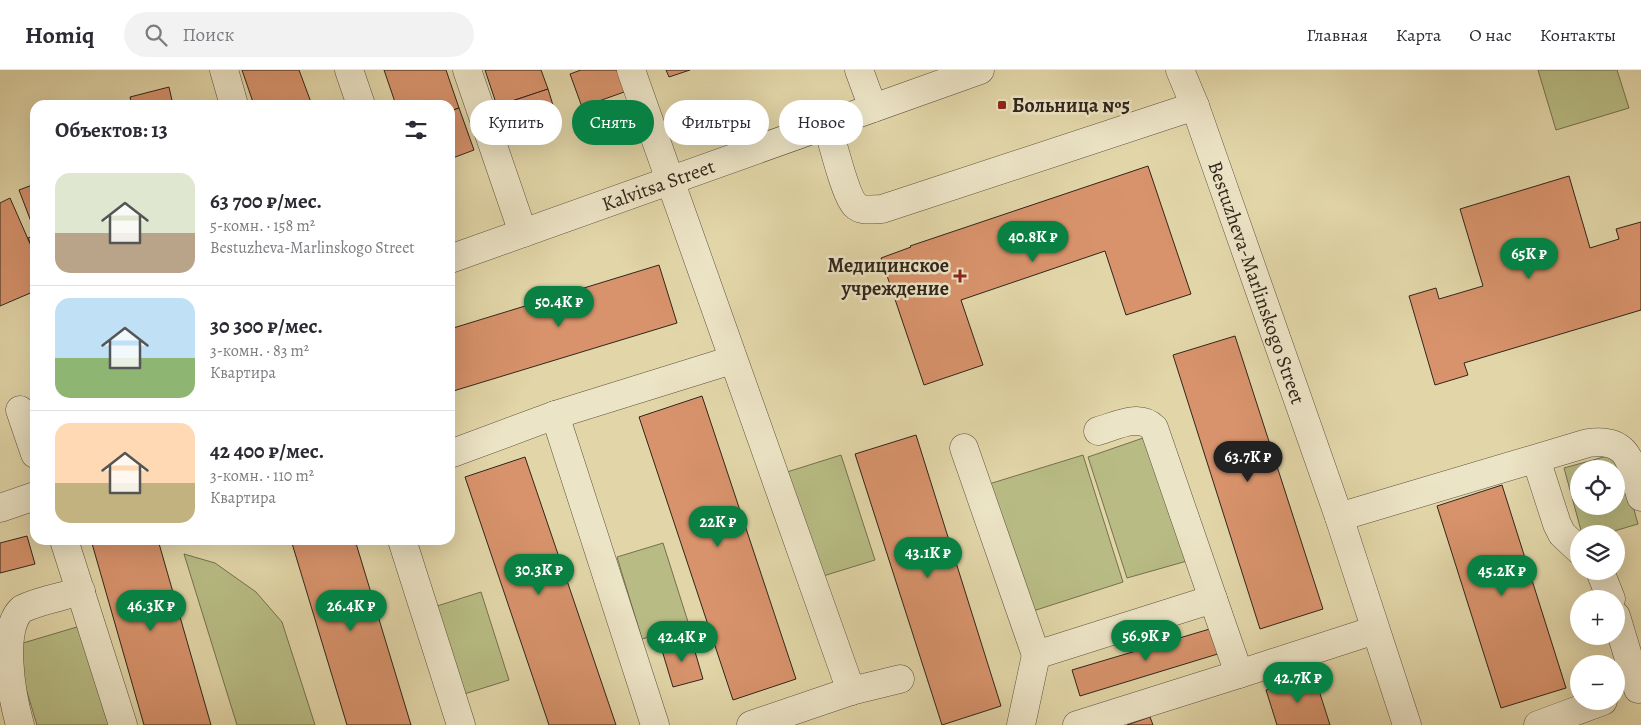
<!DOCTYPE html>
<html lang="ru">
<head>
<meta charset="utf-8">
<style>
  :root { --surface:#fff; --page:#f2f2f3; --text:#2b2b33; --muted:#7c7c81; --line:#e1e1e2; --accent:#0b8043 }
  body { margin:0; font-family:Alegreya,serif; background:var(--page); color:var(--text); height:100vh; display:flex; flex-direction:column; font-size:19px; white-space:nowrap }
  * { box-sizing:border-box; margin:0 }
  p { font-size:16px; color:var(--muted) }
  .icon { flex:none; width:28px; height:28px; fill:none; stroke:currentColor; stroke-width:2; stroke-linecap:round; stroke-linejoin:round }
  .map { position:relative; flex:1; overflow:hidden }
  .panel { position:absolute; left:30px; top:30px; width:425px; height:445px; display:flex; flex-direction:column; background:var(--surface); border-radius:15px; box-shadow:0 5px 20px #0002 }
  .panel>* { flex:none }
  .hud { position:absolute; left:470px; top:30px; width:475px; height:45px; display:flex; gap:10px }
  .buttons { position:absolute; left:1570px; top:390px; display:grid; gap:10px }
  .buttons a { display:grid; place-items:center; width:55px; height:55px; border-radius:50%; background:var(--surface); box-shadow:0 5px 20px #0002; font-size:25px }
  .price { position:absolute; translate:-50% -42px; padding:0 11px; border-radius:18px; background:var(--accent); color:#fff; font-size:16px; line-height:32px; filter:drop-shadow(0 1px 2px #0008) }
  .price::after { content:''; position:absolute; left:50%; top:30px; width:15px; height:11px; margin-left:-8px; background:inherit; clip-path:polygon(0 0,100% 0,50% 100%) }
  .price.active { background:#222; color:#fff }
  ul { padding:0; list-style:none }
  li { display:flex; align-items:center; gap:15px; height:125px; padding:0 25px }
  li+li { border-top:1px solid var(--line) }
  li span { display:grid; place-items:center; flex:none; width:140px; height:100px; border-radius:15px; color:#555 }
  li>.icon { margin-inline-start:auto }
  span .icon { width:60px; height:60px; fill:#fffc; stroke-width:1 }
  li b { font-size:21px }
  h2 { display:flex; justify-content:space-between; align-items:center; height:60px; padding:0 25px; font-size:21px }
  .pill { padding:0 18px; border-radius:22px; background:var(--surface); box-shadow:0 5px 20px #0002; font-size:18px; line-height:45px }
  .pill.active { background:var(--accent); color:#fff }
  header { display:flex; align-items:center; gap:30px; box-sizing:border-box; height:70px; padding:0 25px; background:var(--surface); border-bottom:1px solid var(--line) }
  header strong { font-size:24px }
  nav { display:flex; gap:28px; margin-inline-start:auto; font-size:18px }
  .search { width:350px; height:45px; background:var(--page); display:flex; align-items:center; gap:12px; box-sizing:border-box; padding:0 18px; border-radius:28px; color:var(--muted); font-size:19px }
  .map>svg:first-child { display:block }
  .green { fill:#b8bc84; stroke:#747050; fill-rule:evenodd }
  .building { fill:#d8936c; stroke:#30251b }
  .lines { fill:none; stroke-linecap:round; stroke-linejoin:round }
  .minor-casing { stroke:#5c513e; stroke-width:29 }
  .minor { stroke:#ece4c6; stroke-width:28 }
  .poi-dot { fill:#8f2418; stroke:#ece4c6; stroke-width:2 }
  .labels { text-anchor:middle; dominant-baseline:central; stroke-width:5; stroke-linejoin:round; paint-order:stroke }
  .poi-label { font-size:20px; font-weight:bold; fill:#30251b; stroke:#ece4c6; text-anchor:start }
  .street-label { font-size:20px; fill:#30251b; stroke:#ece4c6 }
</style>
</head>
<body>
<header>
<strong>Homiq</strong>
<div class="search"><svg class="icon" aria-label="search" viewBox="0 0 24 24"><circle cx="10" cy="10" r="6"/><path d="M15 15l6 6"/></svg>Поиск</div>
<nav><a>Главная</a><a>Карта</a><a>О нас</a><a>Контакты</a></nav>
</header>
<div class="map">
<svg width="1641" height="655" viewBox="0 0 1641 655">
  <rect width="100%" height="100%" fill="#e2d6a8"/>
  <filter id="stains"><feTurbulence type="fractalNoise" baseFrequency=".004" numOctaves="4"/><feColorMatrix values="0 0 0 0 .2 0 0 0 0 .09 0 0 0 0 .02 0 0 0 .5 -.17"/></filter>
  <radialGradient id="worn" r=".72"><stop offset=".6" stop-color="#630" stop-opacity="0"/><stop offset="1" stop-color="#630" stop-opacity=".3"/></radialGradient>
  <g class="green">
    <path d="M1538 0H1617L1629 38 1556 60Z"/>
    <path d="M1146 367 1187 491 1127 508 1088 387Z"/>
    <path d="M1618 383 1638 454 1604 464H1582L1564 398ZM1579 399H1616V436H1579Z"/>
    <path d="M841 385 875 490 820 507 787 402Z"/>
    <path d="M1083 385 1123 512 1030 542 989 414Z"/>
    <path d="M663 473 689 555 642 569 617 487Z"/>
    <path d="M184 484 215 493 256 522 282 552 315 655H237Z"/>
    <path d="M481 522 509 610 461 625 434 537Z"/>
    <path d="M87 554 116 655H37L13 576Z"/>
  </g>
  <g class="building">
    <path d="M242 0H299L312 35H254Z"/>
    <path d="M384 0H446L459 38 450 41V35H396Z"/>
    <path d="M485 0H541L548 19 497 36Z"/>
    <path d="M581 0H619L627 21 582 37 570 4Z"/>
    <path d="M666 0H690L669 7Z"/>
    <path d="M169 17 173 35H132L130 27Z"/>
    <path d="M548 19 556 45 506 62 497 36Z"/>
    <path d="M459 38 474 80 450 89V41Z"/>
    <path d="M1148 96 1191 224 1126 245 1105 181 961 230 983 295 924 315 881 188 911 177 910 176Z"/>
    <path d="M1569 106 1590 178 1619 169 1616 159 1641 152V240L1464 293 1468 305 1435 315 1409 226 1436 218 1439 229 1483 216 1460 139Z"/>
    <path d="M35 114V162L19 120Z"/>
    <path d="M10 128 35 185V221L0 236V133Z"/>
    <path d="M35 165V184L28 168Z"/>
    <path d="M659 195 677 253 450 322V259Z"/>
    <path d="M1235 266 1323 539 1260 559 1173 285Z"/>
    <path d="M702 326 796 609 733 630 639 347Z"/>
    <path d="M916 365 1001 636 942 655 855 384Z"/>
    <path d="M525 387 616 655H549L465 407Z"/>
    <path d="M1502 415 1566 618 1501 638 1437 436Z"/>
    <path d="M27 466 35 494 0 503V473Z"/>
    <path d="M91 470H158L211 655H144Z"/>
    <path d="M291 470H355L411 655H347Z"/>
    <path d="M1213 558 1221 583 1080 626 1072 600Z"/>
    <path d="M691 568 703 609 673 617 661 577Z"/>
    <path d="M1314 605 1330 655H1277L1266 620Z"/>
    <path d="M1150 647 1153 655H1127Z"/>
  </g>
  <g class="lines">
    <g class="minor-casing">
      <g id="minor">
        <path d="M224 0 234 35"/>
        <path d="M349 0 361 35"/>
        <path d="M467 0 523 163"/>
        <path d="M631 0 851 621"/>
        <path d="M859 0 873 38"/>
        <path id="s1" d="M1180 0 1195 36 1339 447 1407 655"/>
        <path d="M827 54C832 70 845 125 855 135 862 142 873 139 882 139L1195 36"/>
        <path id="s2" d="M450 189 980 0"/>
        <path d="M20 340 35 384"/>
        <path d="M555 345 655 655"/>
        <path d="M1098 361C1116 356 1139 343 1154 358L1213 529"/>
        <path d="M964 378 1036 585 1213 529 1239 604 1375 560"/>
        <path d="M450 384 555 345 732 290"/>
        <path d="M1536 389 1557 454 1562 464 1579 480"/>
        <path d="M0 438 35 426"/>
        <path d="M1339 447 1588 373C1630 367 1631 394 1641 427"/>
        <path d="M64 470 123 655"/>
        <path d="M402 470 461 655"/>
        <path d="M1600 501 1611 529"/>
        <path d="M1616 546 1638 619"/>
        <path d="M20 655C11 623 0 558 22 539 40 530 62 527 81 521"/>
        <path d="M751 655 851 621 900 609"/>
        <path d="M1021 655 1036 585"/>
        <path d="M1077 655 1239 604"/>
        <path d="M1538 655 1603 631"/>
      </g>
    </g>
    <use href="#minor" class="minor"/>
  </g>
  <g class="poi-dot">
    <rect x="997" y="30" width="10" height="10" rx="2.5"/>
    <path d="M957.5 198.5h5v5h5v5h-5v5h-5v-5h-5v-5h5z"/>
  </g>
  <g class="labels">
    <g class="poi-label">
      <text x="1012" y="35">Больница №5</text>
      <text x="949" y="195" text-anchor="end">Медицинское<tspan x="949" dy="23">учреждение</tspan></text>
    </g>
    <g class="street-label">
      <text stroke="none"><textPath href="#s2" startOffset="221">Kalvitsa Street</textPath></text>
      <text stroke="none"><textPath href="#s1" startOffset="226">Bestuzheva-Marlinskogo Street</textPath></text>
    </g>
  </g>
  <rect width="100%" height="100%" filter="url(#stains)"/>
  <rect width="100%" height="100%" fill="url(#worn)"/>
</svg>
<div class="buttons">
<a><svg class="icon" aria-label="locate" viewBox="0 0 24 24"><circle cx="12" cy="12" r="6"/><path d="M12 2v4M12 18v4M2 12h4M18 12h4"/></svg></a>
<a><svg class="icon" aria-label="layers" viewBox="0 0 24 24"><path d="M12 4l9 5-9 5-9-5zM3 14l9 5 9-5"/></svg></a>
<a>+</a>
<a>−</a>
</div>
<b class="price" style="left:1033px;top:193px">40.8K ₽</b>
<b class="price" style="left:1529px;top:210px">65K ₽</b>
<b class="price" style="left:559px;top:258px">50.4K ₽</b>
<b class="price active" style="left:1248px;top:413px">63.7K ₽</b>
<b class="price" style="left:718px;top:478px">22K ₽</b>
<b class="price" style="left:928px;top:509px">43.1K ₽</b>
<b class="price" style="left:539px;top:526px">30.3K ₽</b>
<b class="price" style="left:1502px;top:527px">45.2K ₽</b>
<b class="price" style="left:151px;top:562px">46.3K ₽</b>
<b class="price" style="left:351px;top:562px">26.4K ₽</b>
<b class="price" style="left:1146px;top:592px">56.9K ₽</b>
<b class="price" style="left:682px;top:593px">42.4K ₽</b>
<b class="price" style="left:1298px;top:634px">42.7K ₽</b>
<div class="hud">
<a class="pill">Купить</a>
<a class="pill active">Снять</a>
<a class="pill">Фильтры</a>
<a class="pill">Новое</a>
</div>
<section class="panel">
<h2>Объектов: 13<svg class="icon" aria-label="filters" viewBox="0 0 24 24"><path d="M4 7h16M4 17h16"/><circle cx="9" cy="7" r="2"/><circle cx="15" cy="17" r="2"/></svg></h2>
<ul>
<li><span style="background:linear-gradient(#dfe7d0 60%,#b9a48a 0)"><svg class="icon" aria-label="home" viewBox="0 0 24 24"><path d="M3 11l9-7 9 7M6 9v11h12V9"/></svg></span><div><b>63 700 ₽/мес.</b><p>5-комн. · 158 m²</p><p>Bestuzheva-Marlinskogo Street</p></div></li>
<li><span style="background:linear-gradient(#bfe0f5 60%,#8fb573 0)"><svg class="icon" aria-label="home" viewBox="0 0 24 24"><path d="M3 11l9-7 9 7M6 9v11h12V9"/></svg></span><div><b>30 300 ₽/мес.</b><p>3-комн. · 83 m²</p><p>Квартира</p></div></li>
<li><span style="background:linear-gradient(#ffd9b3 60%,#c2b280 0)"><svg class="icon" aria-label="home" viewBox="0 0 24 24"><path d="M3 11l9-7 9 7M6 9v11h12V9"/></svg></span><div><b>42 400 ₽/мес.</b><p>3-комн. · 110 m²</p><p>Квартира</p></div></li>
</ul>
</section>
</div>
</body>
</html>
